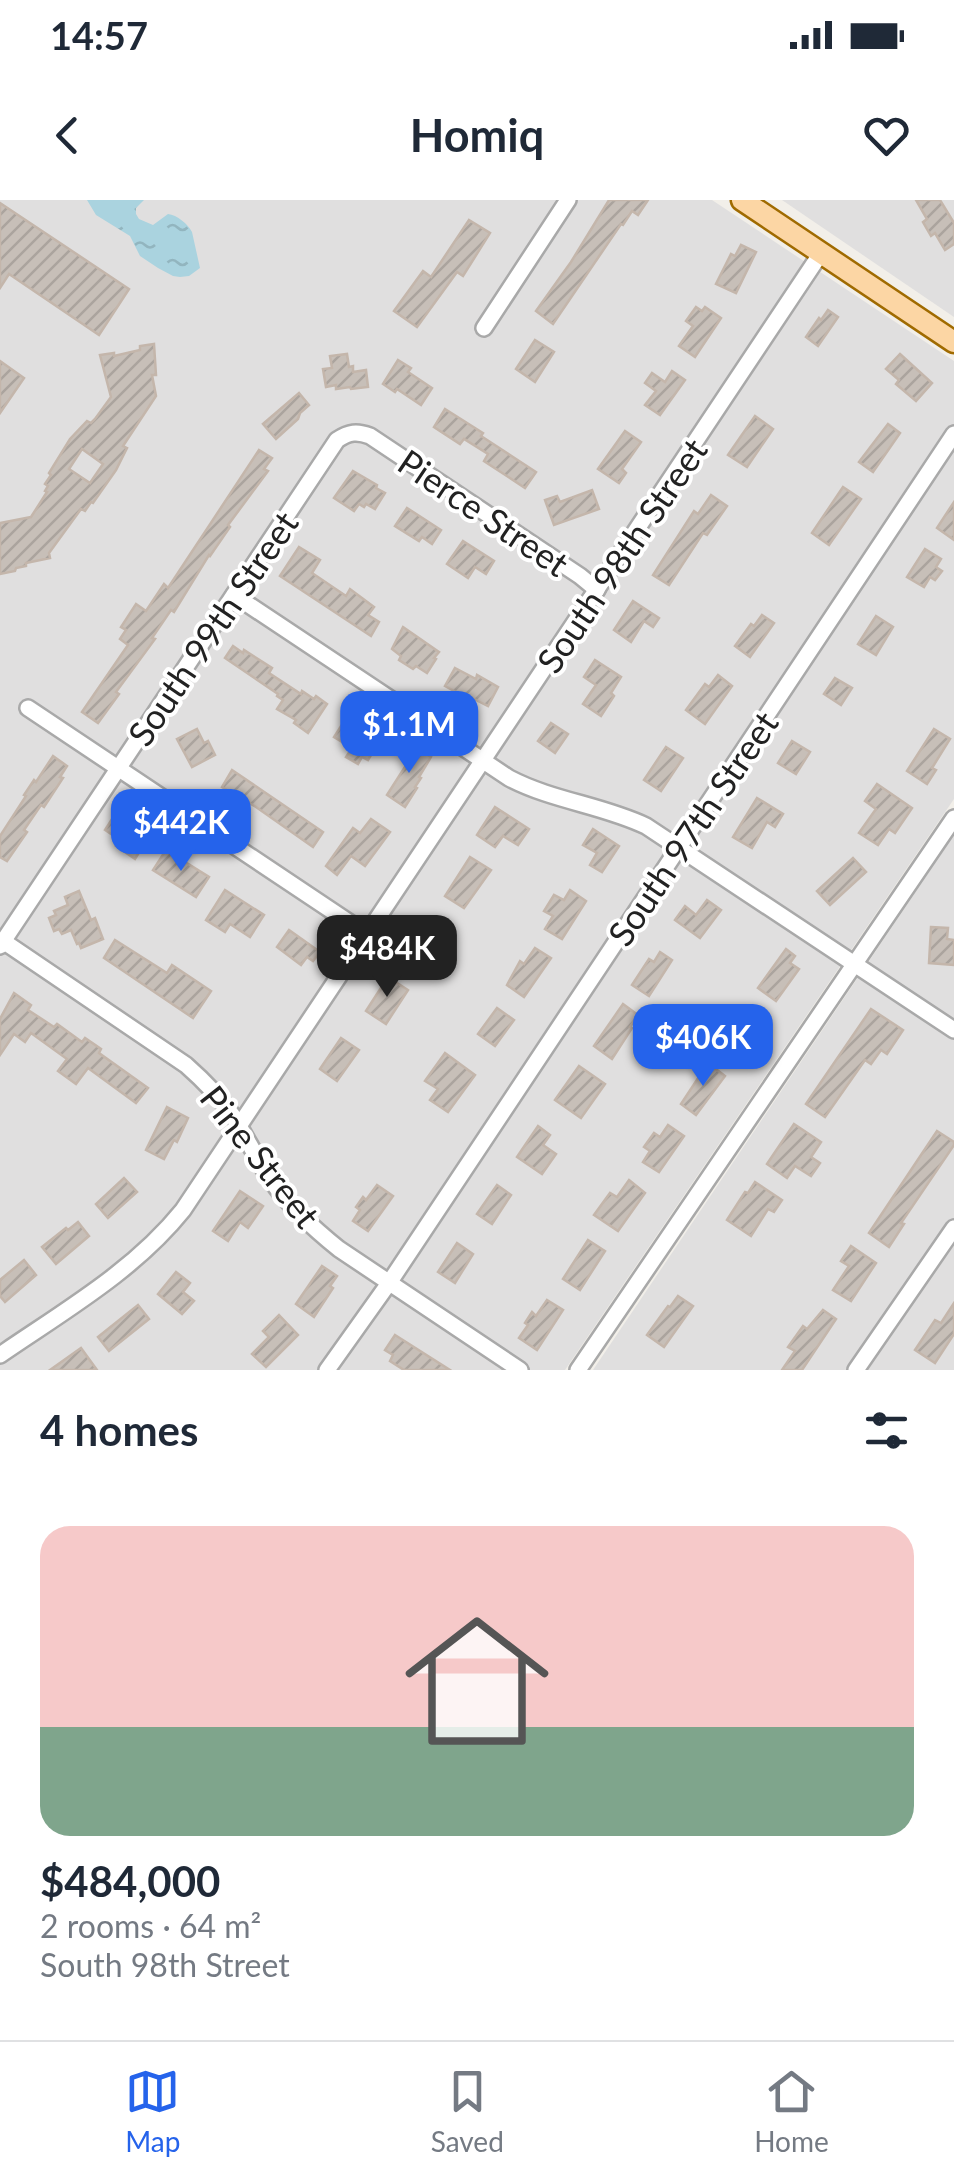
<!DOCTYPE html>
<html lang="en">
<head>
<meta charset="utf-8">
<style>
  :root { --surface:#fff; --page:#f6f6f7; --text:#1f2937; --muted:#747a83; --line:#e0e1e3; --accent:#2563eb }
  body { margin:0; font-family:Lato,sans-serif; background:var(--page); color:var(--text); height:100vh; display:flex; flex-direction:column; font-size:38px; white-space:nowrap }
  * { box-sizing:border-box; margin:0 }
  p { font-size:32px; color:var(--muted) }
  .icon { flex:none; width:55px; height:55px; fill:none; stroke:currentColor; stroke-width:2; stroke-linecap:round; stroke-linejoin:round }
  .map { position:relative; height:1170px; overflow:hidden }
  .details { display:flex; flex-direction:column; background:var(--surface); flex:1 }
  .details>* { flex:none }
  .price { position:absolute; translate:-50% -85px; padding:0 22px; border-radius:20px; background:var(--accent); color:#fff; font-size:32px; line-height:65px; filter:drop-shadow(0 2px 5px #0008) }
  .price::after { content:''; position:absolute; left:50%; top:60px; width:30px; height:22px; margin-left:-15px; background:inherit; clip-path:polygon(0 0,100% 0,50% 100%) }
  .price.selected { background:#222; color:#fff }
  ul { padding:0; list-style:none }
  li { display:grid; align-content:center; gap:20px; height:530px; padding:0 40px }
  li span { display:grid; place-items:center; height:310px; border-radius:30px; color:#555 }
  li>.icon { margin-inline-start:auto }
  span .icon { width:180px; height:180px; fill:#fffc; stroke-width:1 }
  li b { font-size:42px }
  h2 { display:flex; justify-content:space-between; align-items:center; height:120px; padding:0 40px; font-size:42px }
  .status { display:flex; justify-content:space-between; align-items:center; height:70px; padding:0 50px; background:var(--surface); direction:ltr }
  .status svg { height:28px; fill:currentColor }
  header { display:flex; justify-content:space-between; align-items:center; height:130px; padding:0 40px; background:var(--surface); font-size:45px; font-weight:700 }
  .tab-bar { display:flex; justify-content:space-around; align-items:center; height:140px; border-top:2px solid var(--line); background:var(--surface); font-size:28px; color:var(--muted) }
  .tab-bar a { display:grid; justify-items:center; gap:5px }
  .tab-bar .selected { color:var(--accent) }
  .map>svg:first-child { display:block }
  .residential { fill:#e0dfdf }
  .water { fill:url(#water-ripples) }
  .building { fill:url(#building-hatch); stroke:#c4b6ab; stroke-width:2.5; fill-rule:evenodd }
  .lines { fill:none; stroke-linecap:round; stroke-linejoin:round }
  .minor-casing { stroke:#a9a9a9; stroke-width:20 }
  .major-casing { stroke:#a06b00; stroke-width:25 }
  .minor { stroke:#fff; stroke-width:15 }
  .major { stroke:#fcd6a4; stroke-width:20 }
  .labels { text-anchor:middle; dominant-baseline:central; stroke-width:8; stroke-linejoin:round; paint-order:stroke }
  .street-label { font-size:35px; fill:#222; stroke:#fff }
</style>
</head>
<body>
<div class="status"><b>14:57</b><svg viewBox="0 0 49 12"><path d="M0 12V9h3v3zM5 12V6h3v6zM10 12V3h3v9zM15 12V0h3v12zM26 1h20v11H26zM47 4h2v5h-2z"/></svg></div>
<header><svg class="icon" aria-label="back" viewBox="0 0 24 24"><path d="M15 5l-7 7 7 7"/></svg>Homiq<svg class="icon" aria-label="heart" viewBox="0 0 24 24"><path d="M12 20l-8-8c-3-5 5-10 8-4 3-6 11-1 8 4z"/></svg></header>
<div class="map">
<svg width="954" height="1170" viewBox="0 0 954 1170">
  <defs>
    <pattern id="water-ripples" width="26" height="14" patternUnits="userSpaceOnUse" patternTransform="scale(2.5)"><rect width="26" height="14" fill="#aad3df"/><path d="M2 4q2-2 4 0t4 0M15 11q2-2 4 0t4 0" fill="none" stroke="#92b5bf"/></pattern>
    <pattern id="building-hatch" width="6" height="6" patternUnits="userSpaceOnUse" patternTransform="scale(2.5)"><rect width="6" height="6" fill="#c7bfb8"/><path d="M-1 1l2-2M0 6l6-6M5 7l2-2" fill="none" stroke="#aba49e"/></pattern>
  </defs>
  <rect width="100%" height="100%" fill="#f2efe9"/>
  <g class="residential">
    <path d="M0 0H712L954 161V599L565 1170H0Z"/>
    <path d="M782 0H954V117Z"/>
    <path d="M954 635V1170H593Z"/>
  </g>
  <path class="water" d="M87 0H144L136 8V14L139 19 153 25 168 14C177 15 188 24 192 32L200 68 189 76 180 77 173 76 158 68 140 56 130 36 96 15Z"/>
  <g class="building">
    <path d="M609 0H648L638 15 632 11 623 25 621 24 553 124 536 111 571 62Z"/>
    <path d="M916 0H940L954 23V44L945 50 935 33 931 36 923 22 927 19Z"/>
    <path d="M0 3 129 89 99 135 9 74 0 88Z"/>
    <path d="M469 20 490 33 463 76 457 72 417 127 394 111 423 71 431 77Z"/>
    <path d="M741 45 756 52 736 93 716 84 731 54 735 56Z"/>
    <path d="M696 107 702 111 705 107 721 118 695 157 679 146 693 126 686 121Z"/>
    <path d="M828 110 838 117 818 146 806 137 819 118 821 120Z"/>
    <path d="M535 140 554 152 535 182 516 169Z"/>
    <path d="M154 144 156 175H152L156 196 123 246 127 248 116 270 93 303 91 302 85 311 81 309 49 353 50 358 26 363V366L16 368 15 371 0 374V323L31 317 47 292 45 291 48 286 45 284 51 275 49 273 70 239 87 221 91 223 95 219 111 197 100 155 114 153V156L140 150V146ZM82 249 103 264 90 283 69 269Z"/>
    <path d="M347 154 349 167 353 166V172L366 170 368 187 351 189 350 187 336 189V185L326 187 323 169 332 168 330 156Z"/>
    <path d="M900 154 932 183 916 201 896 184 899 180 886 169Z"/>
    <path d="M398 160 411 168 408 172 432 188 421 205 397 189 395 192 383 184Z"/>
    <path d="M0 161 24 178 0 213Z"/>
    <path d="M672 171 685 180 660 215 645 205 656 191 645 183 652 173 665 182Z"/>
    <path d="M299 193 309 205 300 213 298 219 276 239 263 224Z"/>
    <path d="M445 209 483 233 481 236 536 272 525 288 484 261 488 254 464 239 460 244 434 227Z"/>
    <path d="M755 216 773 229 747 267 728 255Z"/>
    <path d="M888 224 900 233 873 272 859 262Z"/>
    <path d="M625 231 641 242 622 269 626 273 619 283 598 269Z"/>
    <path d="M259 250 272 258 264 269 268 271 228 325 230 327 210 356 209 355 174 412 171 410 152 438 155 439 116 492 119 494 98 523 82 512 128 445 120 439 126 430 121 427 136 404 146 411 164 384 168 388Z"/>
    <path d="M353 271 377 285 376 288 385 293 375 309 366 304 364 307 359 304 354 311 334 298Z"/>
    <path d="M843 287 861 299 829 345 812 333Z"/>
    <path d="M592 290 599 309 554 325 545 300 557 296 560 302Z"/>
    <path d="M711 295 727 306 707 335 703 333 669 385 653 375 694 311 698 314Z"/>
    <path d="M954 302V340L937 328Z"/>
    <path d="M407 308 441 330 432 344 422 337 419 341 395 326Z"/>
    <path d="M463 341 494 361 486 374 475 367 468 378 447 364Z"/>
    <path d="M299 347 320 360 312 373 346 396 350 389 374 407 368 415 379 422 371 436 280 376Z"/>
    <path d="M925 349 941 359 936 367 942 371 935 380 930 377 924 387 907 377Z"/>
    <path d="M633 401 659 418 653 427 644 421 631 442 614 430Z"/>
    <path d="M762 415 774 423 750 457 735 446 751 424 754 426Z"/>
    <path d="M876 416 893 427 876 455 858 444Z"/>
    <path d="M403 427 439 452 434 458 436 459 427 473 416 466 413 469 399 460 401 456 392 449Z"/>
    <path d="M233 446 243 453 244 450 272 468 269 473 301 494 302 491 314 499 316 496 327 504 308 533 294 523 296 520 277 509 283 500 277 496 278 494 225 458Z"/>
    <path d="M595 460 621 477 611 493 614 496 601 516 583 504 596 485 584 477Z"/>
    <path d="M455 468 476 479 477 475 498 487 488 506 472 498 471 500 445 486Z"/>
    <path d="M718 475 732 486 705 524 686 510 705 484 709 487Z"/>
    <path d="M835 478 852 488 841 505 824 494Z"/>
    <path d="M343 523 353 530 356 525 380 540 368 560 362 557 358 564 346 557 352 548 334 537Z"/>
    <path d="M551 523 568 534 555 553 538 541Z"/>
    <path d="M197 529 204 543 208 541 215 555 192 567 177 539Z"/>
    <path d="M934 529 950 539 932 568 936 570 927 584 907 571Z"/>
    <path d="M792 541 810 552 796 574 778 563Z"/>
    <path d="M411 544 431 557 419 577 421 578 415 587 417 588 405 607 387 595 410 559 404 555Z"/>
    <path d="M666 547 683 558 661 591 644 580Z"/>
    <path d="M53 556 67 566 60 577 63 578 44 607 41 605 24 630 27 632 7 661 0 657V636L26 596 24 595 34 580 36 582Z"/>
    <path d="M232 570 323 632 313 647 256 607 222 587Z"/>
    <path d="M877 584 912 608 895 633 889 629 878 645 859 633 876 609 865 601Z"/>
    <path d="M757 598 783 614 775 627 767 622 752 648 733 637Z"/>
    <path d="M495 607 529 629 518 645 503 636 495 647 477 635Z"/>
    <path d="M116 613 150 635 135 659 116 646 120 640 105 630Z"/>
    <path d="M371 619 390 632 365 666 351 656 337 675 326 666 353 628 360 633Z"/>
    <path d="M593 629 619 646 602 672 590 665 597 653 583 645Z"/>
    <path d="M166 650 209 677 196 697 153 670Z"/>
    <path d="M470 657 491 670 464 708 445 696Z"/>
    <path d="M853 658 866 672 830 705 817 691Z"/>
    <path d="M225 690 264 715 250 737 230 724 225 732 206 720Z"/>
    <path d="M570 690 586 701 562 739 545 729 553 716 544 711 554 695 564 700Z"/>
    <path d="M79 691 91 720 95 718 103 739 81 748 79 743 77 744 71 730 62 734 59 729 54 731 49 718 56 715 54 711 68 705 65 697Z"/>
    <path d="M707 700 721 710 700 738 675 720 685 706 696 715Z"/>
    <path d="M435 727 455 741 437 767 404 744 415 729 427 738Z"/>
    <path d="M931 727 948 728 947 739 954 740V765L929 763Z"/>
    <path d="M289 730 320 752 313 761 307 757 301 765 277 747Z"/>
    <path d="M115 740 167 773 172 765 211 791 193 818 104 758Z"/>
    <path d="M535 748 551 758 524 797 507 785 520 761 524 764Z"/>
    <path d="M786 749 795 756 790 763 799 769 776 801 758 788Z"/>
    <path d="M660 752 672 760 649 796 632 785 649 759 654 762Z"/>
    <path d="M388 777 408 790 386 824 366 811Z"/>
    <path d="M14 793 31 805 28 810 54 827 57 824 82 842 85 838 101 849 99 853 148 888 136 903 88 868 76 884 58 871 67 859 31 833 25 842 14 834 0 855V819Z"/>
    <path d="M623 804 638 815 630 827 632 828 612 859 594 846Z"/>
    <path d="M497 808 514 820 495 846 478 834Z"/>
    <path d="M748 808 765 820 746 848 724 832 737 814 742 817Z"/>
    <path d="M871 809 903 830 887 854 881 850 871 864 865 860 825 917 806 904Z"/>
    <path d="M341 838 359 850 337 881 320 869Z"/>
    <path d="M445 853 475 875 448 912 430 900 438 889 425 881Z"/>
    <path d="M708 863 725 876 696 915 681 904Z"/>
    <path d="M579 866 605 884 581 918 555 900Z"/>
    <path d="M167 907 188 918 177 942 174 940 164 959 146 950Z"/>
    <path d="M794 924 821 942 811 957 820 963 811 976 795 966 787 978 767 964Z"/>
    <path d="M668 925 684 936 659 972 643 962 650 951 644 947 654 933 660 937Z"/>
    <path d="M538 926 550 935 543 945 556 954 542 974 517 957Z"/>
    <path d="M937 931 954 942V945L901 1023 904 1024 889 1047 869 1033Z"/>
    <path d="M124 978 137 992 108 1018 96 1004Z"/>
    <path d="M629 980 645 993 618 1031 594 1015 610 993 617 997Z"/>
    <path d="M755 982 782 1000 774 1012 768 1009 751 1036 727 1020 745 992 748 993Z"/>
    <path d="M377 985 393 996 368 1031 353 1021 360 1010 356 1007 363 997 366 1000Z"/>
    <path d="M497 985 511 995 492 1024 477 1014Z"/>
    <path d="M240 991 263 1006 248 1028 240 1022 228 1041 213 1031Z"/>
    <path d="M78 1022 89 1036 56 1064 42 1047 66 1028 68 1030Z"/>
    <path d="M588 1040 605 1051 580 1090 563 1079Z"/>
    <path d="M457 1043 473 1054 455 1083 438 1072Z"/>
    <path d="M851 1046 876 1063 851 1101 833 1090 849 1066 841 1061Z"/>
    <path d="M24 1060 36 1075 5 1102 0 1096V1080Z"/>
    <path d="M322 1066 337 1076 330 1086 333 1088 314 1117 296 1104Z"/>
    <path d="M176 1072 190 1083 183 1092 194 1101 182 1114 158 1094Z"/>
    <path d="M678 1096 693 1106 664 1147 647 1135 668 1106 670 1107Z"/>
    <path d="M547 1100 563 1110 537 1150 519 1138 528 1125 525 1123 532 1112 536 1116Z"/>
    <path d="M954 1103V1134L935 1163 915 1150 935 1120 941 1123Z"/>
    <path d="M138 1105 149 1119 109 1151 98 1137Z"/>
    <path d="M823 1110 836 1119 802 1170H782L795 1151 788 1147 803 1126 807 1129Z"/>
    <path d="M279 1115 298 1135 266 1167 252 1154 269 1137 263 1131Z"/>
    <path d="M395 1135 450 1170H404L390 1161 393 1155 385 1150Z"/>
    <path d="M81 1148 97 1170H50Z"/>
  </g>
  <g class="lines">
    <g class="minor-casing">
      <g id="minor">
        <path d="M484 128 568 0"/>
        <path d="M234 395 509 578C553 601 602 605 646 626L954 830"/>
        <path d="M28 508 368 735"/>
        <path d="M3 741 186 865C203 880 220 897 233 916 247 938 258 962 273 983 291 1008 314 1029 339 1049L520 1170"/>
        <path d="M0 746 337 240C349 232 357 231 370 236L580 376 597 390"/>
        <path d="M0 1155C64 1111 134 1071 183 1010L821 53"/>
        <path d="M327 1170 389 1083 954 234"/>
        <path d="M578 1170 954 618"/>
        <path d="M856 1170 954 1028"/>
      </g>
    </g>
    <g class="major-casing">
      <path id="major" d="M742 0 954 142"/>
    </g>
    <use href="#minor" class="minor"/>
    <use href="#major" class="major"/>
  </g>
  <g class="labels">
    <g class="street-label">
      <text transform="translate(484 312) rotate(34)">Pierce Street</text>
      <text transform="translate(621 355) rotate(-56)">South 98th Street</text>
      <text transform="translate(212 428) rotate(-56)">South 99th Street</text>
      <text transform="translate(692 628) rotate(-56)">South 97th Street</text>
      <text transform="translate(261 956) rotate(52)">Pine Street</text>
    </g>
  </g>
</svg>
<b class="price" style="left:409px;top:576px">$1.1M</b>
<b class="price" style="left:181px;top:674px">$442K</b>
<b class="price selected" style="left:387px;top:800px">$484K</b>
<b class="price" style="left:703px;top:889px">$406K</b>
</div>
<section class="details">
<h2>4 homes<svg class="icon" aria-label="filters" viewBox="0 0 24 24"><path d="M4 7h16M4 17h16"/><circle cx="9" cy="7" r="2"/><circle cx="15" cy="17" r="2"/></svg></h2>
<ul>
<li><span style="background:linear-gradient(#f6c9c9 65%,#7fa58c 0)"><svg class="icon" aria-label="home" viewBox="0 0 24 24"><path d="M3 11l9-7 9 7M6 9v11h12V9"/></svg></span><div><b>$484,000</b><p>2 rooms · 64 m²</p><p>South 98th Street</p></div></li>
</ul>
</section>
<nav class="tab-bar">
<a class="selected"><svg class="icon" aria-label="map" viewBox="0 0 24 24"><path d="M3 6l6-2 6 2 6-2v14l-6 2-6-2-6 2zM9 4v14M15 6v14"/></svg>Map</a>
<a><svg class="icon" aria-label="saved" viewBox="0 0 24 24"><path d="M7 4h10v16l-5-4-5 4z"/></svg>Saved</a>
<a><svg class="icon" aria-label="home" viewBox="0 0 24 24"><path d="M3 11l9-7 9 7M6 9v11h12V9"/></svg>Home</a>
</nav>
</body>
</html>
